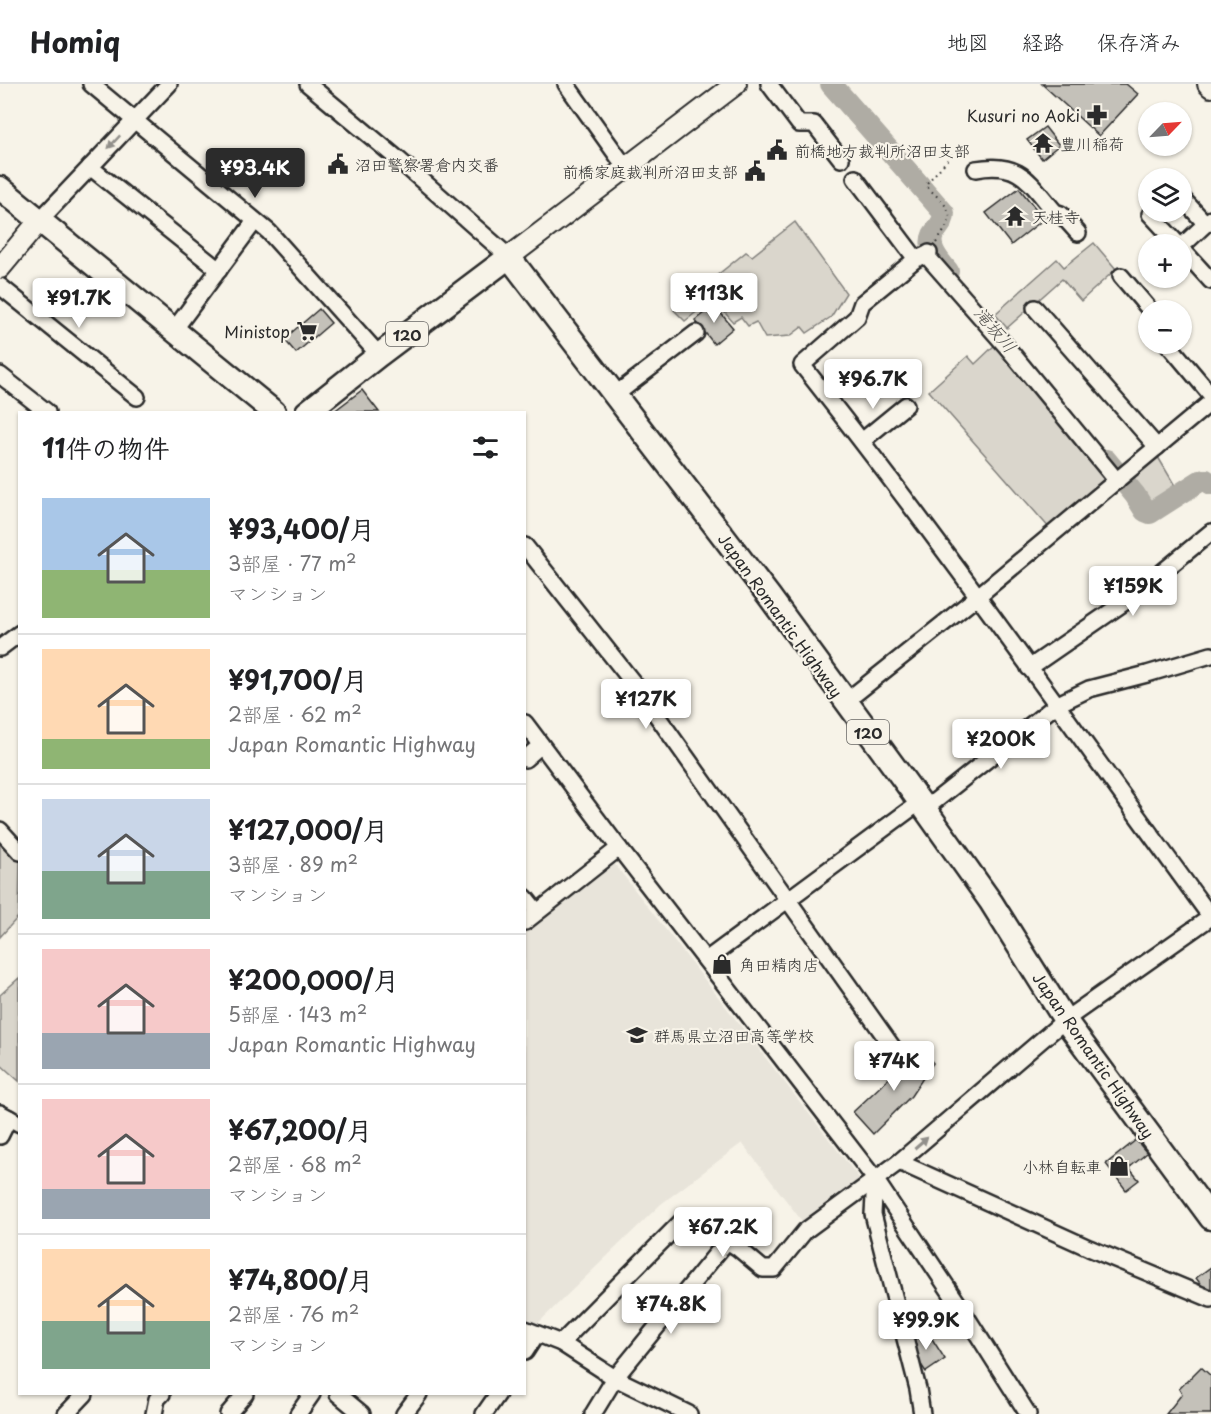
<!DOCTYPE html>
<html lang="ja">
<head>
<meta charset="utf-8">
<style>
  :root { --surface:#fff; --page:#f6f6f6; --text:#202124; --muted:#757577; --line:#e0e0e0; --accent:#2b2b2b }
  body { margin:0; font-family:"Playpen Sans","Klee One",sans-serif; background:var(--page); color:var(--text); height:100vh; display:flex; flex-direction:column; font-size:22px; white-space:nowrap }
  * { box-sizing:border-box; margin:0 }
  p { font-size:20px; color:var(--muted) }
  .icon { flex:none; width:33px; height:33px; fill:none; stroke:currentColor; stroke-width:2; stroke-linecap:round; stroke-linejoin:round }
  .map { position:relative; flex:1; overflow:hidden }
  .details { position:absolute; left:18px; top:327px; width:508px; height:984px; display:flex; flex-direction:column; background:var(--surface); border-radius:0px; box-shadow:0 2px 4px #0004 }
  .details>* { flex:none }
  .needle { width:39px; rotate:65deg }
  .controls { position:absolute; left:1138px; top:18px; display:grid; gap:12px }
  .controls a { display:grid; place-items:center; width:54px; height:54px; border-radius:50%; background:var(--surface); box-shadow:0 2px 4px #0004; font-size:30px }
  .price { position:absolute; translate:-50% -51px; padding:0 14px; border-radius:6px; background:#fff; color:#222; font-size:20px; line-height:39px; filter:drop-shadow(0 2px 3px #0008) }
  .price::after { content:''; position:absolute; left:50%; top:36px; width:18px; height:14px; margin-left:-9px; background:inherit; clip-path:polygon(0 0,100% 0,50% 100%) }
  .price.current { background:var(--accent); color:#fff }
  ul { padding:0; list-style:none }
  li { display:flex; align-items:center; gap:18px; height:150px; padding:0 24px }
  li+li { border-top:2px solid var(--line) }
  li span { display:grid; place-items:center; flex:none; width:168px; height:120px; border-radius:0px; color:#555 }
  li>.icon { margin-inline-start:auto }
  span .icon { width:72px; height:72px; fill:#fffc; stroke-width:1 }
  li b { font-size:26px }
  h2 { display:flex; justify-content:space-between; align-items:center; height:72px; padding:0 24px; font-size:26px }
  header { display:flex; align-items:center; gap:36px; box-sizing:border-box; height:84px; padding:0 30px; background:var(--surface); border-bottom:2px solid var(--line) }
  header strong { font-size:28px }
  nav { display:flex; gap:33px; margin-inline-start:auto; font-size:21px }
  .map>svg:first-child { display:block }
  .built { fill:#e8e4da }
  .green { fill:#dad6cc; stroke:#82807c; stroke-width:1.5 }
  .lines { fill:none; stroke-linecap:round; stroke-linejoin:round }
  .river { stroke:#afaca4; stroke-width:22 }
  .building { fill:#c4c1b9; stroke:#2b2b2b; stroke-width:1.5 }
  .minor-casing { stroke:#2b2b2b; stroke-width:20 }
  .major-casing { stroke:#2b2b2b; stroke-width:24 }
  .highway-casing { stroke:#2b2b2b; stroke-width:27 }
  .path { stroke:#2b2b2b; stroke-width:2; stroke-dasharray:1.5 4.5; stroke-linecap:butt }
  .minor { stroke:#f7f3e8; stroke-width:15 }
  .major { stroke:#f7f3e8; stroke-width:20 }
  .highway { stroke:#f7f3e8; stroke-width:22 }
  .oneway { fill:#918f8a }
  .labels { text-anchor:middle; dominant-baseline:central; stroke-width:4.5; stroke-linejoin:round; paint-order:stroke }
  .shield { fill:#f7f3e8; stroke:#686764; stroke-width:1.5 }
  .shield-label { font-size:15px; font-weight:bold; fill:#2b2b2b }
  .poi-label { font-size:16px; fill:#2b2b2b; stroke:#f7f3e8; text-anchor:start }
  .street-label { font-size:16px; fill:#2b2b2b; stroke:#f7f3e8 }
  .water-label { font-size:18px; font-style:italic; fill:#53524f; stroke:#f7f3e8 }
</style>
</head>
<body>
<header>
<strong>Homiq</strong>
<nav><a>地図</a><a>経路</a><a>保存済み</a></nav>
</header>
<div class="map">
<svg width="1211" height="1330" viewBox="0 0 1211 1330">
  <rect width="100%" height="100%" fill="#f7f3e8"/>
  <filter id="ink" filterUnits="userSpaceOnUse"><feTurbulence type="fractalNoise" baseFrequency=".0167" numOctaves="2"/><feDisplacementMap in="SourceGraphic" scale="12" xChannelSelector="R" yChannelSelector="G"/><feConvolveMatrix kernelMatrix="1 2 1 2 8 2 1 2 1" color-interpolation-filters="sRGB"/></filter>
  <g filter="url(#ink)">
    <path class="built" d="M613 778 863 1099 805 1141 742 1059 661 1120 532 1245 525 1242V844Z"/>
    <g class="green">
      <path d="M795 138 846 209 831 233 807 249 802 243 790 252 765 254 756 238 748 242 741 233 733 238 713 215 685 237 674 226 746 168 752 172Z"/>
      <path d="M1094 159 1116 185 1081 217 1062 195 1007 244 995 230 1057 175 1064 183Z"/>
      <path d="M997 259 1111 397 1051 446 929 307 968 272 975 280Z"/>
      <path d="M1158 373 1177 405 1150 423 1130 397Z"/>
      <path d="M0 752 20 772 19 832 0 853Z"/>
      <path d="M19 894V997L0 980V911Z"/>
    </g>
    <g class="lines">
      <g class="river">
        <path d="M831 0 944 129C944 140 937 143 933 151 927 164 940 178 948 187"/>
        <path d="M1106 376 1135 411 1145 427 1150 429 1200 397 1206 396 1211 400"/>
      </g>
    </g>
    <g class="building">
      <path d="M1042 0H1126L1138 10 1099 52Z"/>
      <path d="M1045 43 1059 61 1042 75 1027 56Z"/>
      <path d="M1019 104 1044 135 1011 161 986 129Z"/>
      <path d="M714 221 733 244 714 260 695 236Z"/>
      <path d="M319 225 331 239 296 269 284 255Z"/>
      <path d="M362 306 379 328H333Z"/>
      <path d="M921 964 933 979 911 1012 873 1050 853 1028Z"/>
      <path d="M1136 1056 1147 1069 1129 1084 1139 1096 1126 1106 1106 1080Z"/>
      <path d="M1211 1183V1207L1208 1210 1196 1194Z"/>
      <path d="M927 1247 945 1275 926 1288 907 1260Z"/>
      <path d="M1201 1283 1211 1292V1330H1166L1182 1310 1179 1305Z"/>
    </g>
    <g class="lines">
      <g class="minor-casing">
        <g id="minor">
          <path d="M91 0 269 148 379 271"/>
          <path d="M308 0 399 76 509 173"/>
          <path d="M566 0 626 84"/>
          <path d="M769 0 799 40H814L841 75"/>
          <path d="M90 83 219 186"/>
          <path d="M976 85C1021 77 1029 98 1055 128L1061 130 1078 149"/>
          <path d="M855 94 916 175"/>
          <path d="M1182 114 1206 140"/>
          <path d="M1153 128 1150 130 1178 160"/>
          <path d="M40 136 169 0"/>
          <path d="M1182 162 1211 135"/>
          <path d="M1182 165 1211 197"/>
          <path d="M929 169 926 171 1006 262 1117 397"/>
          <path d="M926 171 916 175 862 219 857 233 802 281C944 460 1076 649 1211 833"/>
          <path d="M1121 192 1150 226"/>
          <path d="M0 202 137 313"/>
          <path d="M1035 224 1157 363"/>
          <path d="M174 246 255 137"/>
          <path d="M1168 260 1211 311"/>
          <path d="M0 291 47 328"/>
          <path d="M615 311 696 249"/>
          <path d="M862 357 906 321"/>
          <path d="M525 462 635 601 896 968"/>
          <path d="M0 564 20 549"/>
          <path d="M1029 584 1132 513 1211 448"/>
          <path d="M845 618 978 512 1211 318"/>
          <path d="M525 639 619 764 875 1095 959 1221 1028 1330"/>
          <path d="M525 675 541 661"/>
          <path d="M925 725 1056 621 1089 605 1147 590 1211 571"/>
          <path d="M0 746 20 768"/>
          <path d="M525 813 537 828"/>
          <path d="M525 838 619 764"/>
          <path d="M706 876 920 718"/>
          <path d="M0 1029 20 1040"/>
          <path d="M0 1052 9 1034"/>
          <path d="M899 1078 1089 1164 1211 1215"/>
          <path d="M875 1095 873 1130 918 1305 922 1330"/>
          <path d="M525 1245 561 1259 615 1294 689 1330"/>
          <path d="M561 1259 684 1135 691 1134 738 1164 763 1185H774L805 1147 899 1078 1065 936 1211 833"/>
          <path d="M525 1268 536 1251"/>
          <path d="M338 1310 362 1330"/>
          <path d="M66 1330 85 1310"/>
          <path d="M154 1330 157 1315 162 1310"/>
          <path d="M228 1330 245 1310"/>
          <path d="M298 1330 312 1310"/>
          <path d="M404 1330 419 1310"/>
          <path d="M484 1330 498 1310"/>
          <path d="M593 1330 615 1294 727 1157"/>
        </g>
      </g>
      <g class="major-casing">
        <g id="major">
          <path d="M1208 0 1211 3"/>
          <path d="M509 173 736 0"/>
          <path d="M0 184 40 136"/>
        </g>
      </g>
      <g class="highway-casing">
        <g id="highway">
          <path d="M0 104 274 328"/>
          <path d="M307 328 379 271 509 173 769 512 920 718 991 818 1065 936 1211 1134"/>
        </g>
      </g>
      <path class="path" d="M936 159C957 130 952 126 927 103V99L957 65"/>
      <use href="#minor" class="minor"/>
      <use href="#major" class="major"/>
      <use href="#highway" class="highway"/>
    </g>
    <defs><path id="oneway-solid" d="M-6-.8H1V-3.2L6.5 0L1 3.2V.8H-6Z" transform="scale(1.5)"/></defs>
    <g class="oneway">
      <use href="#oneway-solid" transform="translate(114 58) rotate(133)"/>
      <use href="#oneway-solid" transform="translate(921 1059) rotate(-41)"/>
    </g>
  </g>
  <defs>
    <g id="pharmacy-bare" transform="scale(1.62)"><path d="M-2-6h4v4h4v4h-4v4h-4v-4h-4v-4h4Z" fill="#2b2b2b" stroke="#f7f3e8" stroke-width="2.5" paint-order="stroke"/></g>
    <g id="temple-bare" transform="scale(1.62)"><path d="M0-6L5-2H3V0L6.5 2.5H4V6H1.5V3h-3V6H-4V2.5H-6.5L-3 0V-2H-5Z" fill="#2b2b2b" stroke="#f7f3e8" stroke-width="2.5" paint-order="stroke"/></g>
    <g id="civic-bare" transform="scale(1.62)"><path d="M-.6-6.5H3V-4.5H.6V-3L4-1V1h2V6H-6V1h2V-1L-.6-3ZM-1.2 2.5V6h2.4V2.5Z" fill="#2b2b2b" stroke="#f7f3e8" stroke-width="2.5" paint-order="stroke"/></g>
    <g id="supermarket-bare" transform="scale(1.62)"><path d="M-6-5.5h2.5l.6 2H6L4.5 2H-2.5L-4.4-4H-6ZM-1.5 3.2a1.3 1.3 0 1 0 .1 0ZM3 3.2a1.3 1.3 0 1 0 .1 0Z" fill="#2b2b2b" stroke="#f7f3e8" stroke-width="2.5" paint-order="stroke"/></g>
    <g id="shop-bare" transform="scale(1.62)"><path d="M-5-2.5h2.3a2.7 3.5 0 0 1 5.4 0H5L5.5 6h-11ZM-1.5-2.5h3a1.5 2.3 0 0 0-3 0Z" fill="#2b2b2b" stroke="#f7f3e8" stroke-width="2.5" paint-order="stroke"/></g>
    <g id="school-bare" transform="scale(1.62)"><path d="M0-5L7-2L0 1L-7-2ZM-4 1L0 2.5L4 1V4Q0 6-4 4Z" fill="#2b2b2b" stroke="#f7f3e8" stroke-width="2.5" paint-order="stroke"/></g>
  </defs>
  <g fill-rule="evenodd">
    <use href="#pharmacy-bare" x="1097" y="31"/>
    <use href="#temple-bare" x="1043" y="59"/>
    <use href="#civic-bare" x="777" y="66"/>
    <use href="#civic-bare" x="338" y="80"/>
    <use href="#civic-bare" x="755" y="87"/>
    <use href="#temple-bare" x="1015" y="132"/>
    <use href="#supermarket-bare" x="307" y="247"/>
    <use href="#shop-bare" x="722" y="880"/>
    <use href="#school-bare" x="637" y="951"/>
    <use href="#shop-bare" x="1119" y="1082"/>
  </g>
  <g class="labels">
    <g class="shield">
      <rect x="386" y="238" width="42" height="24" rx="4.5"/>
      <rect x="847" y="636" width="42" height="24" rx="4.5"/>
    </g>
    <g class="shield-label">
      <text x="407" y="250">120</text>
      <text x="868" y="648">120</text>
    </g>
    <g class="poi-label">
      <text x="1080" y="31" text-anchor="end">Kusuri no Aoki</text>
      <text x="1060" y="59">豊川稲荷</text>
      <text x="794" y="66">前橋地方裁判所沼田支部</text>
      <text x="355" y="80">沼田警察署倉内交番</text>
      <text x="738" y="87" text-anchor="end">前橋家庭裁判所沼田支部</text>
      <text x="1032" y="132">天桂寺</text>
      <text x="290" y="247" text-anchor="end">Ministop</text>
      <text x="739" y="880">角田精肉店</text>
      <text x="654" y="951">群馬県立沼田高等学校</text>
      <text x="1102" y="1082" text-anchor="end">小林自転車</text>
    </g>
    <g class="street-label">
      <text transform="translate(781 531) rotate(54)">Japan Romantic Highway</text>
      <text transform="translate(1094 971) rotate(55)">Japan Romantic Highway</text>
    </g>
    <g class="water-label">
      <text transform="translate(996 245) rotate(50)">滝坂川</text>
    </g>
  </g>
</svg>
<div class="controls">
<a><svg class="needle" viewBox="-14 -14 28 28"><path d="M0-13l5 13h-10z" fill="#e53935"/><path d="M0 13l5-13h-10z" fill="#757577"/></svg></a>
<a><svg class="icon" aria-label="layers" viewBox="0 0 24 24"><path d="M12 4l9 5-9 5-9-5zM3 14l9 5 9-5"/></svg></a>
<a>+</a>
<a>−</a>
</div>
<b class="price current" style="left:255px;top:115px">¥93.4K</b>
<b class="price" style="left:714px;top:240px">¥113K</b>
<b class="price" style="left:79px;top:245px">¥91.7K</b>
<b class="price" style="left:873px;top:326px">¥96.7K</b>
<b class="price" style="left:1133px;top:533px">¥159K</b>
<b class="price" style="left:646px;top:646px">¥127K</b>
<b class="price" style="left:1001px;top:686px">¥200K</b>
<b class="price" style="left:894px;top:1008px">¥74K</b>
<b class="price" style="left:723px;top:1174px">¥67.2K</b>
<b class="price" style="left:671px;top:1251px">¥74.8K</b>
<b class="price" style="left:926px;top:1267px">¥99.9K</b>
<section class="details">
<h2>11件の物件<svg class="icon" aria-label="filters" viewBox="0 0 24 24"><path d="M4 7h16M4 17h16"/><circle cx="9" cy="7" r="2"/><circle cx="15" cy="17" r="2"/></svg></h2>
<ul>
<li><span style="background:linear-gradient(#a9c7e8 60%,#8fb573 0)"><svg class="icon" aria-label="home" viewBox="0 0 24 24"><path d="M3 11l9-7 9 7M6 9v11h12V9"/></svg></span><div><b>¥93,400/月</b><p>3部屋 · 77 m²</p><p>マンション</p></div></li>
<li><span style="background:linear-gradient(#ffd9b3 75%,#8fb573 0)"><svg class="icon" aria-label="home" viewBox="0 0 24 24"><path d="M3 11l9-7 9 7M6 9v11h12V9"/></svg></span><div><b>¥91,700/月</b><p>2部屋 · 62 m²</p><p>Japan Romantic Highway</p></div></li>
<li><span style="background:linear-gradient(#c9d6e8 60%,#7fa58c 0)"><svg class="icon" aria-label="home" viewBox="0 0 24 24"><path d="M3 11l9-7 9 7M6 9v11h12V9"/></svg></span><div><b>¥127,000/月</b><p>3部屋 · 89 m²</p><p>マンション</p></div></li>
<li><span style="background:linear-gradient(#f6c9c9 70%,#9aa5b1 0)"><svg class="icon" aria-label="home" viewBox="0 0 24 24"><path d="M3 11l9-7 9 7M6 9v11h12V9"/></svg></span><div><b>¥200,000/月</b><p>5部屋 · 143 m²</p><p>Japan Romantic Highway</p></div></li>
<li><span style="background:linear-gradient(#f6c9c9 75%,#9aa5b1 0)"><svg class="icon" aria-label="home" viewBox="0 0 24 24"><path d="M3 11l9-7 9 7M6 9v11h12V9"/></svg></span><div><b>¥67,200/月</b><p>2部屋 · 68 m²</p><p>マンション</p></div></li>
<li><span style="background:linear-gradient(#ffd9b3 60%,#7fa58c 0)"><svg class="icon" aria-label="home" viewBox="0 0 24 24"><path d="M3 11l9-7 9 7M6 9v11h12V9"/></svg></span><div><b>¥74,800/月</b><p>2部屋 · 76 m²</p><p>マンション</p></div></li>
</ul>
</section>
</div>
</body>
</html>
